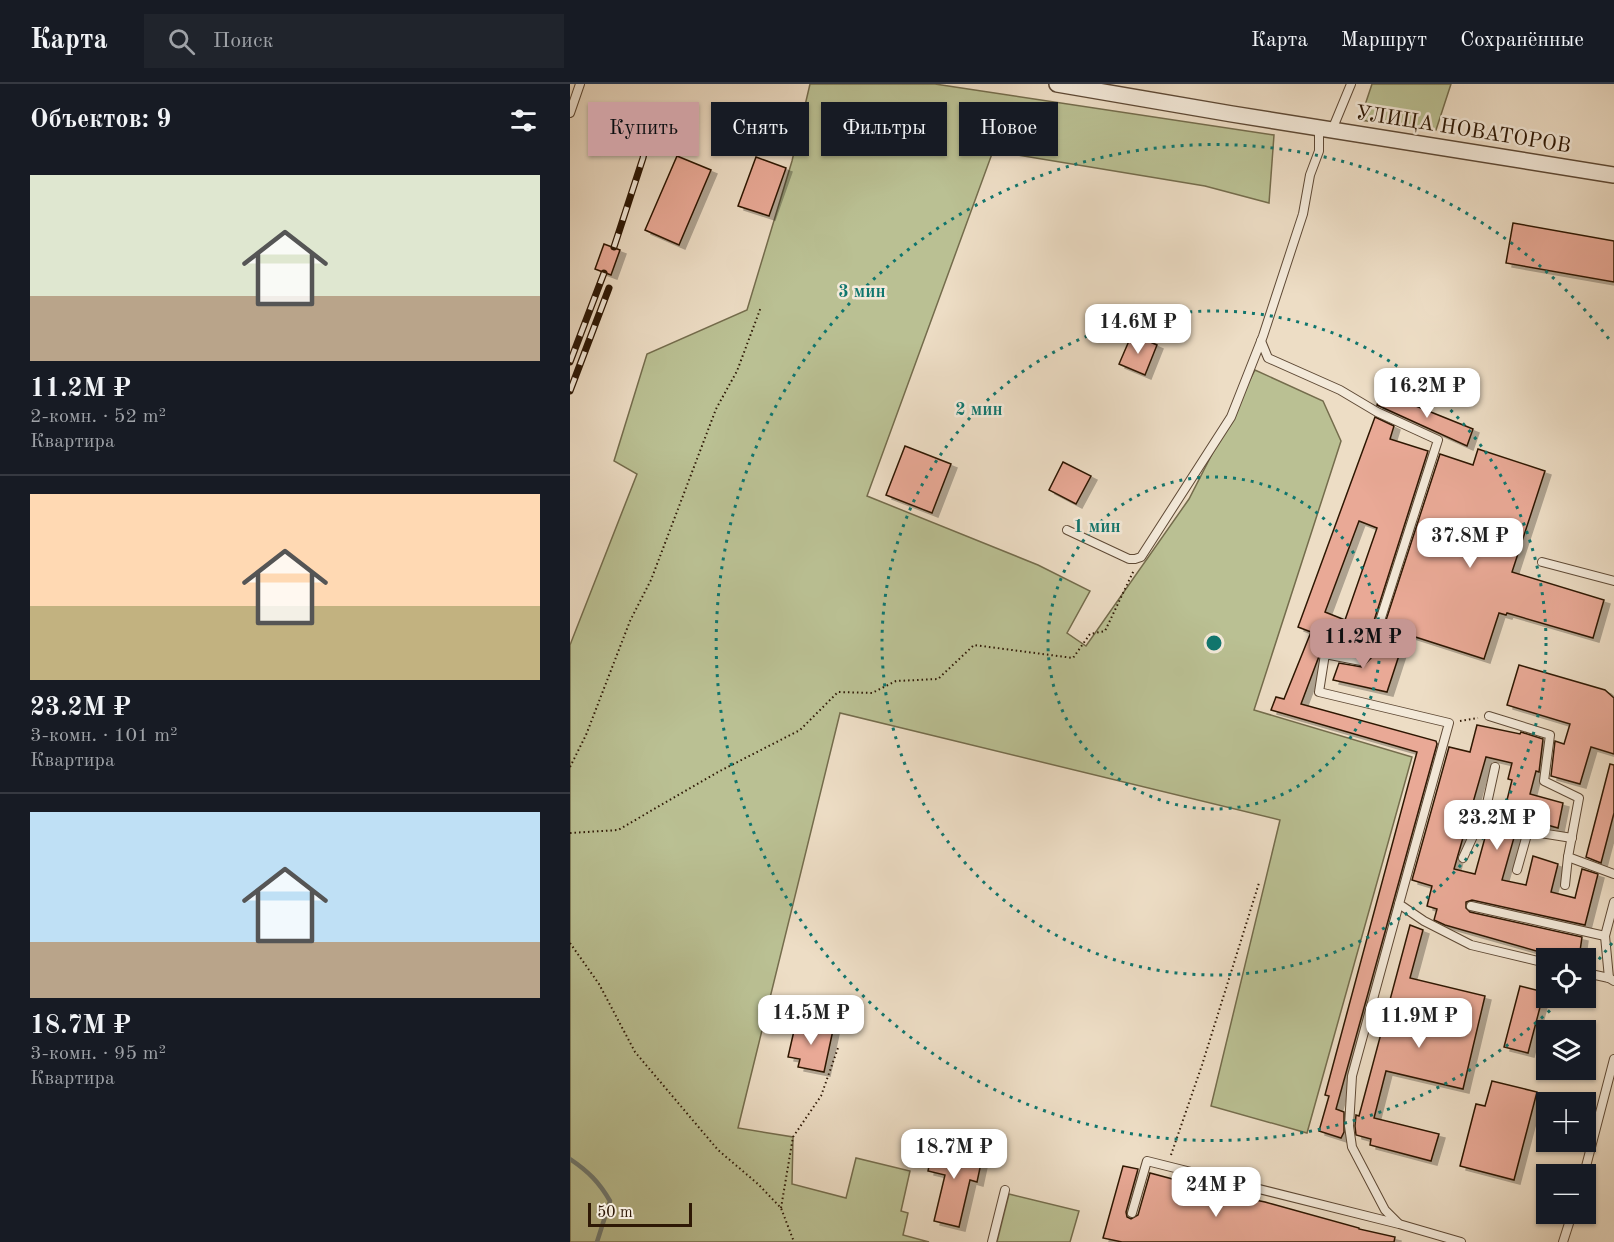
<!DOCTYPE html>
<html lang="ru">
<head>
<meta charset="utf-8">
<style>
  :root { --surface:#171b24; --page:#20242c; --text:#f1f3f6; --muted:#9ea1a6; --line:#363941; --accent:#c59692 }
  body { margin:0; font-family:"Old Standard TT",serif; background:var(--page); color:var(--text); height:100vh; display:flex; flex-direction:column; font-size:22px; white-space:nowrap }
  * { box-sizing:border-box; margin:0 }
  p { font-size:20px; color:var(--muted) }
  .icon { flex:none; width:33px; height:33px; fill:none; stroke:currentColor; stroke-width:2; stroke-linecap:round; stroke-linejoin:round }
  .map { position:relative; flex:1; overflow:hidden }
  .details { display:flex; flex-direction:column; background:var(--surface); width:570px }
  .details>* { flex:none }
  .guide { position:absolute; left:18px; top:18px; width:570px; height:54px; display:flex; gap:12px }
  .controls { position:absolute; left:966px; top:864px; display:grid; gap:12px }
  .controls a { display:grid; place-items:center; width:60px; height:60px; border-radius:0px; background:var(--surface); box-shadow:0 2px 4px #0004; font-size:30px }
  .scale { position:absolute; left:18px; bottom:15px; width:104px; box-sizing:border-box; padding-left:6px; border:3px solid #2e1805; border-top:0; font-size:16px; line-height:21px; white-space:nowrap; color:#2e1805; -webkit-text-stroke:4px #f3e9d9; paint-order:stroke }
  .price { position:absolute; translate:-50% -51px; padding:0 14px; border-radius:12px; background:#fff; color:#222; font-size:20px; line-height:39px; filter:drop-shadow(0 2px 3px #0008) }
  .price::after { content:''; position:absolute; left:50%; top:36px; width:18px; height:14px; margin-left:-9px; background:inherit; clip-path:polygon(0 0,100% 0,50% 100%) }
  .price.on { background:var(--accent); color:#111 }
  ul { padding:0; list-style:none }
  li { display:grid; align-content:center; gap:12px; height:318px; padding:0 30px }
  li+li { border-top:2px solid var(--line) }
  li span { display:grid; place-items:center; height:186px; border-radius:0px; color:#555 }
  li>.icon { margin-inline-start:auto }
  span .icon { width:108px; height:108px; fill:#fffc; stroke-width:1 }
  li b { font-size:26px }
  h2 { display:flex; justify-content:space-between; align-items:center; height:72px; padding:0 30px; font-size:26px }
  .chip { padding:0 21px; border-radius:0px; background:var(--surface); box-shadow:0 2px 4px #0004; font-size:21px; line-height:54px }
  .chip.on { background:var(--accent); color:#111 }
  header { display:flex; align-items:center; gap:36px; box-sizing:border-box; height:84px; padding:0 30px; background:var(--surface); border-bottom:2px solid var(--line) }
  header strong { font-size:28px }
  nav { display:flex; gap:33px; margin-inline-start:auto; font-size:21px }
  .search { width:420px; height:54px; background:var(--page); display:flex; align-items:center; gap:15px; box-sizing:border-box; padding:0 21px; border-radius:0px; color:var(--muted); font-size:22px }
  main { display:flex; flex:1; min-height:0 }
  .map>svg:first-child { display:block }
  .green { fill:#bac093; stroke:#746c4c; stroke-width:1.5 }
  .lines { fill:none; stroke-linecap:round; stroke-linejoin:round }
  .stream { stroke:#6f7a72; stroke-width:4.5 }
  .building { fill:#e9a996; stroke:#2e1805; stroke-width:1.5; fill-rule:evenodd; filter:url(#shadow) }
  .lane-casing { stroke:#5e4935; stroke-width:10 }
  .street-casing { stroke:#5e4935; stroke-width:18 }
  .path { stroke:#2e1805; stroke-width:2; stroke-dasharray:1.5 3; stroke-linecap:butt }
  .lane { stroke:#f3e9d9; stroke-width:8 }
  .street { stroke:#f3e9d9; stroke-width:15 }
  .rail-casing { stroke:#2e1805; stroke-width:7 }
  .rail { stroke:#f3e9d9; stroke-width:4.5; stroke-dasharray:14; stroke-linecap:butt }
  .ring { fill:none; stroke:#0f766e; stroke-width:3; stroke-dasharray:3 6 }
  .labels { text-anchor:middle; dominant-baseline:central; stroke-width:5; stroke-linejoin:round; paint-order:stroke }
  .street-label { font-size:21px; fill:#2e1805; stroke:#f3e9d9 }
  .centre { fill:#0f766e; stroke:#f3e9d9; stroke-width:3 }
  .ring-label { font-size:18px; text-anchor:middle; font-weight:bold; fill:#0f766e; stroke:#f3e9d9; stroke-width:5; stroke-linejoin:round; paint-order:stroke }
</style>
</head>
<body>
<header>
<strong>Карта</strong>
<div class="search"><svg class="icon" aria-label="search" viewBox="0 0 24 24"><circle cx="10" cy="10" r="6"/><path d="M15 15l6 6"/></svg>Поиск</div>
<nav><a>Карта</a><a>Маршрут</a><a>Сохранённые</a></nav>
</header>
<main>
<section class="details">
<h2>Объектов: 9<svg class="icon" aria-label="filters" viewBox="0 0 24 24"><path d="M4 7h16M4 17h16"/><circle cx="9" cy="7" r="2"/><circle cx="15" cy="17" r="2"/></svg></h2>
<ul>
<li><span style="background:linear-gradient(#dfe7d0 65%,#b9a48a 0)"><svg class="icon" aria-label="home" viewBox="0 0 24 24"><path d="M3 11l9-7 9 7M6 9v11h12V9"/></svg></span><div><b>11.2M ₽</b><p>2-комн. · 52 m²</p><p>Квартира</p></div></li>
<li><span style="background:linear-gradient(#ffd9b3 60%,#c2b280 0)"><svg class="icon" aria-label="home" viewBox="0 0 24 24"><path d="M3 11l9-7 9 7M6 9v11h12V9"/></svg></span><div><b>23.2M ₽</b><p>3-комн. · 101 m²</p><p>Квартира</p></div></li>
<li><span style="background:linear-gradient(#bfe0f5 70%,#b9a48a 0)"><svg class="icon" aria-label="home" viewBox="0 0 24 24"><path d="M3 11l9-7 9 7M6 9v11h12V9"/></svg></span><div><b>18.7M ₽</b><p>3-комн. · 95 m²</p><p>Квартира</p></div></li>
</ul>
</section>
<div class="map">
<svg width="1044" height="1158" viewBox="0 0 1044 1158">
  <defs>
    <filter id="shadow"><feDropShadow dx="6" dy="4" stdDeviation="0" flood-color="#0004"/></filter>
  </defs>
  <rect width="100%" height="100%" fill="#edddc5"/>
  <filter id="stains"><feTurbulence type="fractalNoise" baseFrequency=".00333" numOctaves="4"/><feColorMatrix values="0 0 0 0 .2 0 0 0 0 .09 0 0 0 0 .02 0 0 0 .5 -.17"/></filter>
  <radialGradient id="worn" r=".72"><stop offset=".6" stop-color="#630" stop-opacity="0"/><stop offset="1" stop-color="#630" stop-opacity=".3"/></radialGradient>
  <g class="green">
    <path d="M240 0H365L704 51 699 119 635 102 423 67 297 412 468 481 520 507 497 549 516 562 619 415 685 286 753 317 771 357 684 626 842 673 737 1049 641 1022 710 736 270 629 168 1044 223 1053 222 1100 276 1114 286 1074 340 1087 331 1127 338 1129 333 1151 359 1158H0V561L67 390 44 377 77 270 177 226 222 77Z"/>
    <path d="M802 0H881L866 46 790 36Z"/>
    <path d="M439 1110 509 1127 500 1158H427Z"/>
  </g>
  <g class="lines">
    <path class="stream" d="M0 1075C18 1087 29 1098 40 1117L27 1158"/>
  </g>
  <g class="building">
    <path d="M107 72 141 86 109 161 75 146Z"/>
    <path d="M186 73 216 84 199 132 168 122Z"/>
    <path d="M943 139 1044 157V198L936 179Z"/>
    <path d="M34 160 50 166 41 191 25 185Z"/>
    <path d="M562 250 587 261 575 291 549 280Z"/>
    <path d="M811 308 903 345 897 362 807 321Z"/>
    <path d="M805 333 824 342 820 355 858 367 795 565 789 570 773 567V566L754 559 731 620 866 657 867 660 766 1025 774 1028V1048L771 1054 749 1047 759 1012 755 1011 847 668 701 626 706 613 714 615 741 548 728 543ZM789 437 807 444 775 536 755 528Z"/>
    <path d="M335 362 381 380 362 429 316 411Z"/>
    <path d="M908 365 975 387 942 488 1034 516 1023 554 937 529 936 531 929 529 914 575 836 550 817 608 763 596 769 579 792 583 805 570 870 370 903 381Z"/>
    <path d="M493 378 521 392 506 420 479 406Z"/>
    <path d="M949 581 1035 606 1044 614V670L1021 663 1010 700 981 692 985 657 994 660 1000 640 937 621Z"/>
    <path d="M907 641 950 650 951 648 973 655 969 688 966 687 960 710 993 719 988 744 956 735 949 729 935 724 942 696 938 695 942 679 916 673 884 785 905 790 919 739 930 741 932 735 944 739 947 743 932 796 956 801 963 772 988 780 981 808 1005 814 1012 785 1028 790 1015 841 902 816 896 818V824L900 828 1012 853 1009 874H991L875 841 864 836 867 825 857 822 862 802 842 796 879 663 900 668Z"/>
    <path d="M1040 680 1044 681V729L1031 779 1016 773Z"/>
    <path d="M840 841 853 846 840 894 915 912 893 1005 816 987 804 1034 869 1050 861 1077 800 1061 801 1055 786 1051 785 1042 786 1031 789 1032Z"/>
    <path d="M950 902 974 908 958 969 934 963Z"/>
    <path d="M226 938 263 946 254 988 228 983 230 975 218 973Z"/>
    <path d="M922 997 967 1008 944 1096 890 1082 906 1020 915 1022Z"/>
    <path d="M364 1058 413 1070 407 1098 400 1096 389 1143 364 1137 375 1091 358 1087Z"/>
    <path d="M553 1082 568 1085 556 1128 557 1133 561 1135 568 1131 580 1089 666 1112 695 1118 789 1144V1145L825 1153 824 1158H552L533 1154Z"/>
  </g>
  <g class="lines">
    <g class="lane-casing">
      <g id="lane">
        <path d="M0 29 10 0"/>
        <path d="M762 46 781 0"/>
        <path d="M691 257 698 274 770 306 807 328 868 356 800 568 791 577 755 570 749 608 879 639 829 820 854 837 901 861 976 879"/>
        <path d="M497 446 559 475H565L571 473 661 333 693 252 733 130 740 91 749 67V44"/>
        <path d="M972 478 1044 497"/>
        <path d="M919 632 980 651 974 697 1009 714 998 773 1044 790"/>
        <path d="M916 724 925 683"/>
        <path d="M893 774 916 724 947 734 958 747 1002 754"/>
        <path d="M947 786 958 747"/>
        <path d="M995 801 998 773"/>
        <path d="M901 822 1035 852"/>
        <path d="M1016 889 1039 894 1044 897"/>
        <path d="M1039 894 1035 852 1044 818"/>
        <path d="M1014 1090 1044 975"/>
        <path d="M562 1129 577 1077 829 1140 891 1158"/>
        <path d="M828 1139 815 1126 782 1063 779 1042 782 992 829 820"/>
        <path d="M422 1158 435 1106"/>
        <path d="M993 1158 1002 1130"/>
      </g>
    </g>
    <g class="street-casing">
      <path id="street" d="M487 0 662 30 1044 91"/>
    </g>
    <g class="path">
      <path d="M890 637 908 634"/>
      <path d="M0 683 16 651 60 537 81 496 146 325 167 287 191 223"/>
      <path d="M0 749 48 746 148 688 230 646 268 608 302 609 326 597 368 595 404 561 503 574 520 550 535 547 564 486"/>
      <path d="M0 859 29 900 65 968 148 1066 188 1100 211 1124 224 1158"/>
      <path d="M601 1071 632 981 689 799"/>
      <path d="M211 1124 223 1053 251 1012 268 964"/>
    </g>
    <use href="#lane" class="lane"/>
    <use href="#street" class="street"/>
    <g class="rail-casing">
      <g id="rail">
        <path d="M44 163 73 74 82 35"/>
        <path d="M0 278 34 189"/>
        <path d="M0 307 39 204"/>
      </g>
    </g>
    <use href="#rail" class="rail"/>
  </g>
  <g class="ring">
    <circle cx="644" cy="559" r="166"/>
    <circle cx="644" cy="559" r="332"/>
    <path d="M1042 859A498 498 0 0 1 1017 889M993 914A498 498 0 1 1 1042 259"/>
  </g>
  <g class="labels">
    <g class="street-label">
      <text transform="translate(893 46) rotate(9)">УЛИЦА НОВАТОРОВ</text>
    </g>
  </g>
  <circle cx="644" cy="559" r="9" class="centre"/>
  <g class="ring-label">
    <text x="292" y="213">3 мин</text>
    <text x="409" y="331">2 мин</text>
    <text x="527" y="448">1 мин</text>
  </g>
  <rect width="100%" height="100%" filter="url(#stains)"/>
  <rect width="100%" height="100%" fill="url(#worn)"/>
</svg>
<div class="controls">
<a><svg class="icon" aria-label="locate" viewBox="0 0 24 24"><circle cx="12" cy="12" r="6"/><path d="M12 2v4M12 18v4M2 12h4M18 12h4"/></svg></a>
<a><svg class="icon" aria-label="layers" viewBox="0 0 24 24"><path d="M12 4l9 5-9 5-9-5zM3 14l9 5 9-5"/></svg></a>
<a>+</a>
<a>−</a>
</div>
<div class="scale">50 m</div>
<b class="price" style="left:568px;top:271px">14.6M ₽</b>
<b class="price" style="left:857px;top:335px">16.2M ₽</b>
<b class="price" style="left:900px;top:485px">37.8M ₽</b>
<b class="price on" style="left:793px;top:586px">11.2M ₽</b>
<b class="price" style="left:927px;top:767px">23.2M ₽</b>
<b class="price" style="left:241px;top:962px">14.5M ₽</b>
<b class="price" style="left:849px;top:965px">11.9M ₽</b>
<b class="price" style="left:384px;top:1096px">18.7M ₽</b>
<b class="price" style="left:646px;top:1134px">24M ₽</b>
<div class="guide">
<a class="chip on">Купить</a>
<a class="chip">Снять</a>
<a class="chip">Фильтры</a>
<a class="chip">Новое</a>
</div>
</div>
</main>
</body>
</html>
